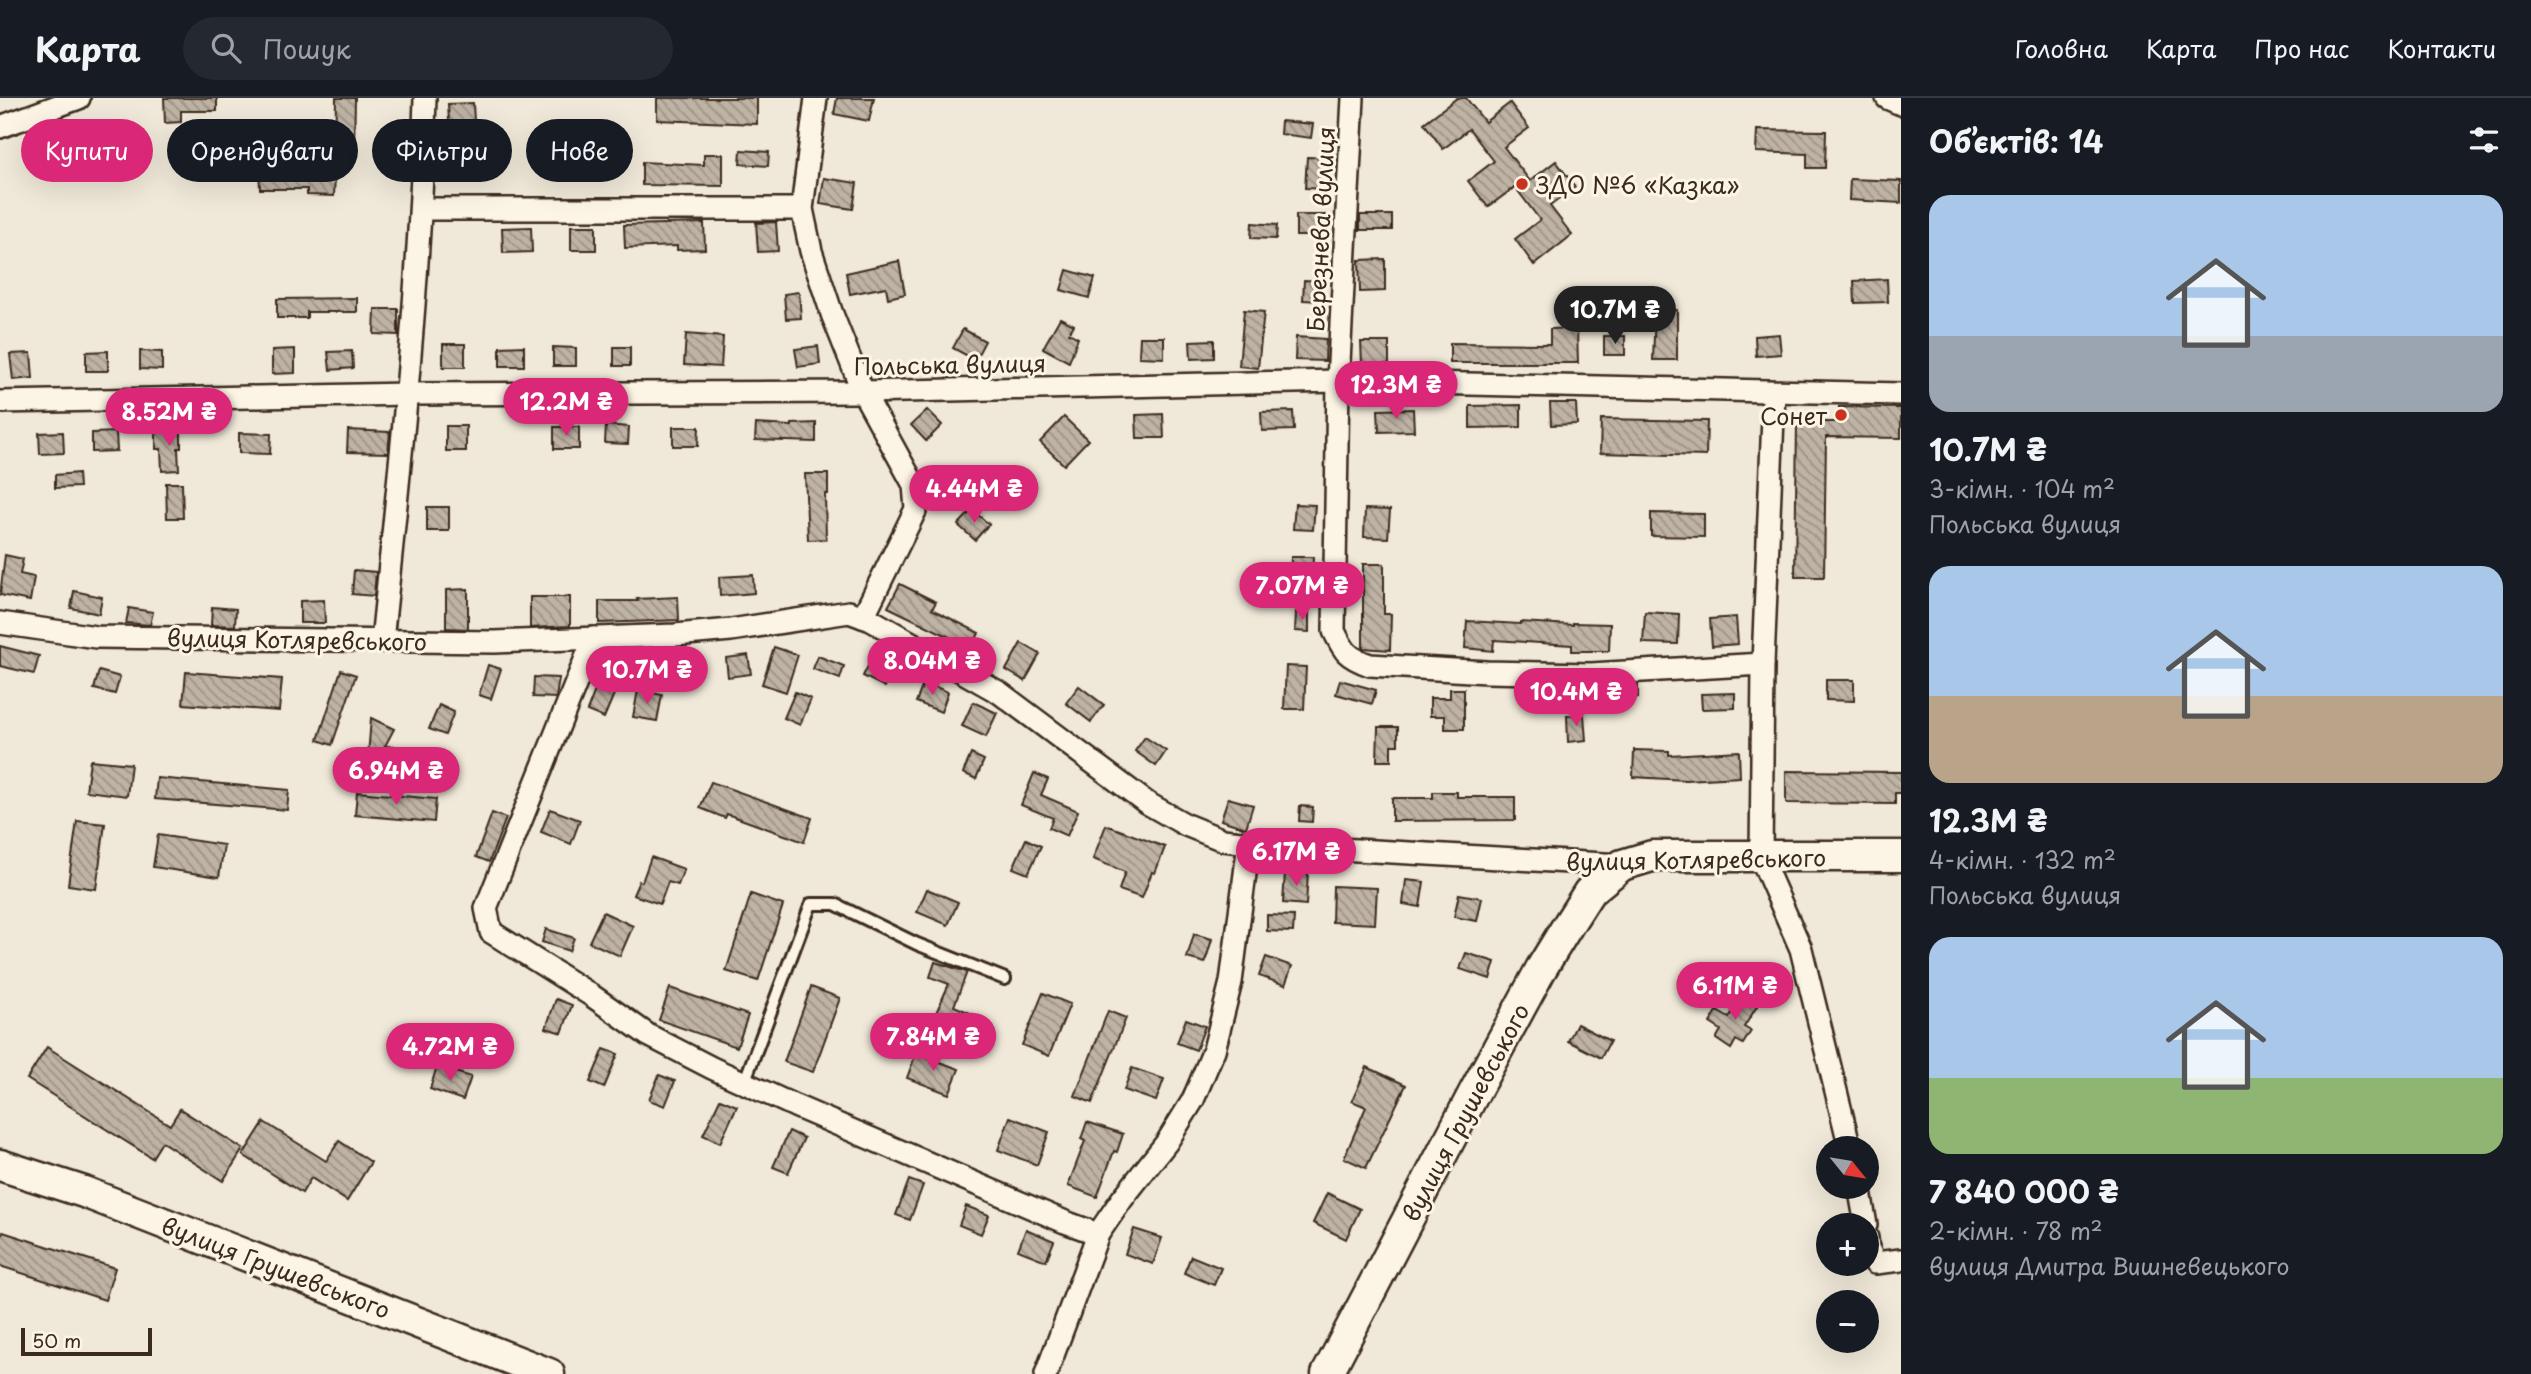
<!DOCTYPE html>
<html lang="uk">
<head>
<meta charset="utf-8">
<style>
  :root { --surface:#171b24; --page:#242831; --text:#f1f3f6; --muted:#9ea1a6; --line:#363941; --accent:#db2777 }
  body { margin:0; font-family:"Playpen Sans",sans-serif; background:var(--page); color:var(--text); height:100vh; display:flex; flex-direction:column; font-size:26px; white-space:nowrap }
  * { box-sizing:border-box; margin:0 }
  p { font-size:23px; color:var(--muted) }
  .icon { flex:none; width:38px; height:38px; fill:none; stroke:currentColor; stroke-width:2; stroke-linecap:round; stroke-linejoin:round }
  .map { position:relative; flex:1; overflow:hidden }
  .side { display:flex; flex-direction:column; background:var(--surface); width:630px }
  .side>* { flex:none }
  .hud { position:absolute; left:21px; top:21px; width:665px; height:63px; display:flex; gap:14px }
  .needle { width:46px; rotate:120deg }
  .controls { position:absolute; left:1816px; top:1038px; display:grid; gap:14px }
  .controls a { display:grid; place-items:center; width:63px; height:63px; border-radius:50%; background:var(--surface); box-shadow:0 7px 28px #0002; font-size:35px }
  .scale { position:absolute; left:21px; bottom:18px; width:131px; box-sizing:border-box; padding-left:7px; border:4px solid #3b2a1e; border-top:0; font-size:19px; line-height:24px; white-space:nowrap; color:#3b2a1e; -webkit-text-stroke:5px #fcf5e5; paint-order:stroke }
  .price { position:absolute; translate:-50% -60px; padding:0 16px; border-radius:24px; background:var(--accent); color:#fff; font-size:23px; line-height:46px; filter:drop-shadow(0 2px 4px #0008) }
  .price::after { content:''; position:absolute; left:50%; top:42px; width:21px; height:16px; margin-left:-10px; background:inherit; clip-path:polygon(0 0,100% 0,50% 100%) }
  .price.active { background:#222; color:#fff }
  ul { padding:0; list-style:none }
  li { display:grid; align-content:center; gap:14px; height:371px; padding:0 28px }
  li span { display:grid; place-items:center; height:217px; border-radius:21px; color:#555 }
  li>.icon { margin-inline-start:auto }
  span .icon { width:126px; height:126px; fill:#fffc; stroke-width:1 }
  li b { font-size:30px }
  h2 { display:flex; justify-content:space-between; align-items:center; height:84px; padding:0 28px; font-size:30px }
  .chip { padding:0 24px; border-radius:32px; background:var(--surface); box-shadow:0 7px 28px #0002; font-size:24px; line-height:63px }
  .chip.active { background:var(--accent); color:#fff }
  header { display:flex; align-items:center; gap:42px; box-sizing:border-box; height:98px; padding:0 35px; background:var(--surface); border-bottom:2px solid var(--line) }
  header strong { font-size:33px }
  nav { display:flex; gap:38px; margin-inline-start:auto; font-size:24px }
  .search { width:490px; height:63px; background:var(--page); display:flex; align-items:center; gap:18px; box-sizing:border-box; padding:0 24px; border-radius:38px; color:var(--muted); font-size:26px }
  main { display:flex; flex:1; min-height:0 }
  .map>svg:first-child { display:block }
  .building { fill:url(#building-back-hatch); stroke:#3b2a1e; stroke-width:2 }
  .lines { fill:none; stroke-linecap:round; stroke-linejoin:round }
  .service-casing { stroke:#3b2a1e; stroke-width:16 }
  .minor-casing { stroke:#3b2a1e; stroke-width:26 }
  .secondary-casing { stroke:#3b2a1e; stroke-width:35 }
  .service { stroke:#fcf5e5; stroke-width:10 }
  .minor { stroke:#fcf5e5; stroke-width:21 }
  .secondary { stroke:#fcf5e5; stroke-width:30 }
  .poi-dot { fill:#c8321e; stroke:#fcf5e5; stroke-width:2.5 }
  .labels { text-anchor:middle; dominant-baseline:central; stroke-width:6; stroke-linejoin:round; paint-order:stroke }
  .poi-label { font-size:23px; fill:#3b2a1e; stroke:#fcf5e5; text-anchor:start }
  .street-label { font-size:23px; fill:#3b2a1e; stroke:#fcf5e5 }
</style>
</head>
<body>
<header>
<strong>Карта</strong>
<div class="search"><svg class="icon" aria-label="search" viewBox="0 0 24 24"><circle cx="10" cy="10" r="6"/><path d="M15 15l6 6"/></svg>Пошук</div>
<nav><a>Головна</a><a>Карта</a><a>Про нас</a><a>Контакти</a></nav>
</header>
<main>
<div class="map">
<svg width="1901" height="1276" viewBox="0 0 1901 1276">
  <defs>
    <pattern id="building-back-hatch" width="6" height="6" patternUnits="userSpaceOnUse" patternTransform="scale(1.75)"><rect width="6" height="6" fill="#beb3a4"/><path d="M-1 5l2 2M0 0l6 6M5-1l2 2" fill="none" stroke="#9c9285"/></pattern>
  </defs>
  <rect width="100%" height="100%" fill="#f0e9d9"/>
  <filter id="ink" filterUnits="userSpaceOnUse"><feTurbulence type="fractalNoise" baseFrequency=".0143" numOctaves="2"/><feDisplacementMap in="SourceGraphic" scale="14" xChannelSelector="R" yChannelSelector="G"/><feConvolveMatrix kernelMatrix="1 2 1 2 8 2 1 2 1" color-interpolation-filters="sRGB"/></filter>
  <g filter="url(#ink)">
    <g class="building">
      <path d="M164 0H217V13H181V24L165 25Z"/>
      <path d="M336 0H355L354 53H335Z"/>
      <path d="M657 0H757V26L657 22Z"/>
      <path d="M837 0H874L869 23 834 16Z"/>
      <path d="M1457 0H1466L1485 24 1510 5 1529 30 1504 49 1530 83 1556 63 1575 89 1550 108 1572 137 1534 167 1515 141 1540 122 1515 89 1488 109 1468 83 1494 63 1469 31 1443 51 1424 25Z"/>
      <path d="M473 5 474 23 449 24 448 6Z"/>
      <path d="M1281 23 1313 26 1311 40 1280 36Z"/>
      <path d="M81 25 91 48 64 59 55 35Z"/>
      <path d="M1757 32 1826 33 1825 70H1807V56L1756 54Z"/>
      <path d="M600 39 602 59 573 60 571 41Z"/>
      <path d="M741 52 769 54 768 68 740 66Z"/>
      <path d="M704 56H723V88L642 87V64L704 67Z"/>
      <path d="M1307 59 1331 60 1330 91 1305 90Z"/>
      <path d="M259 71H290V75L335 76 334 98 307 97V91H260Z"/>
      <path d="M824 80 857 85 853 111 820 106Z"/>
      <path d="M1850 81 1901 83V105L1849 102Z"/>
      <rect x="1296" y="117" width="30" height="21"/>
      <rect x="1360" y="117" width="32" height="15"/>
      <path d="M776 124 778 153 758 154 756 125Z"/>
      <path d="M704 125 705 151 677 152V148L625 150 624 127Z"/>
      <path d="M1252 125 1277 127 1276 141 1251 140Z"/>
      <rect x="571" y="128" width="25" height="24"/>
      <path d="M531 129 532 154 503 155 502 130Z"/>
      <path d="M1385 161V193L1360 194 1359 162Z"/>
      <path d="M899 163 905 196 888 200 886 189 850 196 846 175Z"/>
      <path d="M1067 172 1095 180 1089 200 1061 192Z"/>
      <path d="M1887 181 1888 204 1855 205 1854 183Z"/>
      <path d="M1304 182 1321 183 1320 203 1303 202Z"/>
      <path d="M799 194 801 220 786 221 784 196Z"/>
      <path d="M357 200V214H307V220H277V201Z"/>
      <path d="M375 211H398V237L374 236Z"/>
      <path d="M1244 212 1264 214 1258 270 1239 268Z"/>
      <path d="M1677 212V262H1653L1655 213Z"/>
      <path d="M1060 220 1074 227 1069 235 1078 240 1069 264 1043 250Z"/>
      <path d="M1577 230 1578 265H1450V245L1550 246V231Z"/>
      <path d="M963 231 985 243 975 262 953 250Z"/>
      <path d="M686 236 723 239 721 269 684 267Z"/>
      <path d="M1779 236 1781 256 1756 258 1755 238Z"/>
      <rect x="1604" y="238" width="21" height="19"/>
      <path d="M1140 239H1164V260L1139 259Z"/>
      <path d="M1296 239 1326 241 1325 263 1295 262Z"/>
      <path d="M1214 242V260L1191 261 1190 243Z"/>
      <path d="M1361 244H1389V266H1362Z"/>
      <rect x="443" y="246" width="22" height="23"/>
      <path d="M524 248V268H500V249Z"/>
      <path d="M818 248 820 266 798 269 795 251Z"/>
      <path d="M553 249 576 250V268H553Z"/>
      <rect x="614" y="249" width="16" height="19"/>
      <path d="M295 251V275L272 276V252Z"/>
      <path d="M108 253V273H86V254Z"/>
      <path d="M140 253 162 254V272L140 271Z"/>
      <path d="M352 253 353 270 330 272 328 254Z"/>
      <path d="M31 255 33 280 13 282 10 256Z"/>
      <path d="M1550 305H1576L1577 326 1551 327Z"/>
      <path d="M1521 307V329L1470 330V308Z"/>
      <path d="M1839 309 1901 310V340L1826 339 1824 479H1795L1797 324H1839Z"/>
      <path d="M1413 311 1414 333 1379 334 1378 312Z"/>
      <path d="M927 312 942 327 926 343 911 327Z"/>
      <path d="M1293 313 1294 332 1262 333 1261 314Z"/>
      <path d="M1163 316 1164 340H1137L1136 317Z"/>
      <path d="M1064 319 1088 342 1064 367 1040 344Z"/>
      <path d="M1601 321 1707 323 1706 358 1600 355Z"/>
      <path d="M816 325V344L755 342 756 326 792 328V326Z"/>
      <path d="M606 327 629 329 628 346 605 345Z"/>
      <rect x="446" y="328" width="20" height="25"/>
      <rect x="554" y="329" width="25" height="22"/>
      <path d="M673 329H699L698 348H673Z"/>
      <path d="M181 331V350H178L179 372 162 373 161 351H156V332Z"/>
      <path d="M348 332 390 334 388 355 347 354Z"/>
      <path d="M63 334 64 355 40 356 39 335Z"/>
      <path d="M116 334 117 353 92 354V335Z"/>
      <path d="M239 335 271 336 270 356 239 355Z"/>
      <path d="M78 375 79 389 55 390V377Z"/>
      <path d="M805 376H828V396H825L826 441 808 442Z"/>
      <path d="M166 385H182L183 420H167Z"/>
      <path d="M1295 406 1315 407 1313 432 1293 431Z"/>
      <rect x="427" y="409" width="22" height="24"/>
      <path d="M1365 411 1390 412 1388 440 1364 439Z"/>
      <path d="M972 412 989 426 975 442 958 427Z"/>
      <path d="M1651 415 1704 416V439L1651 438Z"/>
      <path d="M5 457 23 461 20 476 34 479 30 503 0 497Z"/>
      <path d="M1291 459H1313L1312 486 1290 485Z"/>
      <path d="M1363 466H1384V516H1391L1390 552 1363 550Z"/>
      <path d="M354 472 376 474 374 498 352 496Z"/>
      <path d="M753 477 754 495 720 498 719 479Z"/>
      <path d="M900 486 936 504 932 511 979 535 972 550 888 509Z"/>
      <path d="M468 491V531L446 530V492Z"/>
      <path d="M74 493 102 499 99 516 71 510Z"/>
      <path d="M530 499H570V528L530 530Z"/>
      <path d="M678 499 679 522 599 525V503H638L637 501Z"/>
      <path d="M324 502 325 525H300V503Z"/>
      <path d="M212 509 236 511 235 528 211 527Z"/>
      <path d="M129 510 153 514 150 527 126 525Z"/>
      <path d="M1296 514H1309V534L1295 533Z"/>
      <path d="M1645 514 1679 516 1678 546 1643 545Z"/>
      <path d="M1736 519 1738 546 1712 548 1710 521Z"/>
      <path d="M1467 523 1520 526V524L1573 527V525L1610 526 1609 553H1572V547L1494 542 1493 553 1465 550Z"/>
      <path d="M1021 545 1040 556 1025 583 1006 572Z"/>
      <path d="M0 548 39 558 34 576 0 568Z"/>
      <path d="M774 549 798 557 786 594 762 586Z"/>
      <path d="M748 557 751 576 728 579 726 560Z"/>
      <path d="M818 558 844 568 840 581 813 571Z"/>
      <path d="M693 560 694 577 673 578 672 562Z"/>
      <path d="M872 560 894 571 885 589 863 578Z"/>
      <path d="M488 567 501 571 491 601 479 597Z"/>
      <path d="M1286 568 1306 569 1304 611H1284Z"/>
      <path d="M341 572 356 577 332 647 318 642Z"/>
      <path d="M99 573 120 579 115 596 94 591Z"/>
      <path d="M186 574 282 581 279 613 183 606Z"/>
      <path d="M534 579 559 580 556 600 533 599Z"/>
      <path d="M599 582 617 589 604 620 587 613Z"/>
      <path d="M1340 582 1376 592 1372 606 1336 596Z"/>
      <path d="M1826 582H1854V603L1826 602Z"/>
      <path d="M924 584 948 594 941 614 916 604Z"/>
      <path d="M1638 586V600H1619V588Z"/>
      <path d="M1079 588 1104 607 1091 624 1066 605Z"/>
      <path d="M1450 591H1464V631H1445V618H1430V600H1450Z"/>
      <path d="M638 592 662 597 657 623 633 619Z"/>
      <path d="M795 594 811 601 800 627 784 620Z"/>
      <path d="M1735 595V610L1702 611 1701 596Z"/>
      <path d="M973 604 997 615 986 639 962 628Z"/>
      <path d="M439 607 454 614 445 637 429 631Z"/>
      <path d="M1584 617 1586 642 1568 644 1567 618Z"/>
      <path d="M371 620 394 631 385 648 416 650 415 664 378 662 366 684Z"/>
      <path d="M1378 629H1398V647H1391V663H1377Z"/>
      <path d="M1145 639 1166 653 1156 668 1135 653Z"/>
      <path d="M1634 652 1669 653V657L1739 653 1740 679 1686 682 1633 679Z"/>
      <path d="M971 656 984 662 976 681 963 675Z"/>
      <path d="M90 662 131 666 127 698 86 693Z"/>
      <path d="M1786 673 1901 674V695H1895V706L1786 705Z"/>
      <path d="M1034 675 1048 681 1041 697 1078 713 1067 738 1049 730 1053 720 1021 707Z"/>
      <path d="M157 680 289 692 287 712 155 701Z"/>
      <path d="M711 684 812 720 804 744 727 716 725 720 700 710Z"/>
      <path d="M357 694 436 701 434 724 355 717Z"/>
      <path d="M1433 694H1457V699H1515V722L1392 723V700H1433Z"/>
      <path d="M1228 700 1253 707 1246 730 1221 722Z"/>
      <path d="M1300 708 1313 709 1312 724 1299 723Z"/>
      <path d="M550 711 580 722 571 746 541 734Z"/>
      <path d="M492 715 506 720 489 764 476 759Z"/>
      <path d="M77 723 105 726 96 791 68 787Z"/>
      <path d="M1106 727 1165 749 1155 775 1152 774 1142 800 1119 792 1125 774 1093 761Z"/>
      <path d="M158 737 224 747 219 779 153 769Z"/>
      <path d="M1026 741 1041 748 1028 776 1013 770Z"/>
      <path d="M651 759 684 771 678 787 668 784 660 806 633 797 639 783 642 784Z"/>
      <path d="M1285 774 1308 775 1306 807 1283 805Z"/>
      <path d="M1406 782 1424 784 1420 809 1403 806Z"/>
      <path d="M1333 788 1377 790 1375 826 1332 824Z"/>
      <path d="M927 791 958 804 948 827 917 814Z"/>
      <path d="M751 796 783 807 758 883 726 873Z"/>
      <path d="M1459 796 1482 800 1477 823 1454 819Z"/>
      <path d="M603 814 633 828 620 858 589 844Z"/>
      <path d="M1267 817 1294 818 1293 834 1267 833Z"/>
      <path d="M546 831 574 840 569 853 542 844Z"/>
      <path d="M1194 836 1212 841 1205 865 1187 860Z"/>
      <path d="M1466 855 1495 864 1490 881 1460 871Z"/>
      <path d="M1266 859 1292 868 1285 887 1259 878Z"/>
      <path d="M935 864 967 874 954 908 975 917 965 941 931 926 949 886 930 879Z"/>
      <path d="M811 889 840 900 813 974 784 964Z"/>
      <path d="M670 890 748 917 737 949 659 922Z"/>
      <path d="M1043 895 1070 906 1049 958 1022 947Z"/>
      <path d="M1743 896 1759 905 1744 929 1751 933 1743 946 1736 942 1731 951 1716 941 1721 932 1710 925 1717 913 1729 920Z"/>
      <path d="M556 901 572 907 562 935 546 930Z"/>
      <path d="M1108 913 1126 920 1092 1005 1075 998Z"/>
      <path d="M1186 921 1205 928 1196 952 1177 945Z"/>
      <path d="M1577 926 1610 943 1601 960 1568 943Z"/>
      <path d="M47 949 170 1027 180 1011 243 1051 223 1083 162 1044 152 1060 27 981Z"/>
      <path d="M604 951 618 956 604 990 590 984Z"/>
      <path d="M916 955 959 971 949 996 907 980Z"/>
      <path d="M437 968 471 979 463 1002 430 991Z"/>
      <path d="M1367 969 1406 987 1366 1070 1344 1060 1366 1009 1352 1003Z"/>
      <path d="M1132 970 1164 981 1156 1003 1124 992Z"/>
      <path d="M659 977 675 983 665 1008 649 1002Z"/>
      <path d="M720 1001 737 1008 720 1045 703 1037Z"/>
      <path d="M1010 1019 1049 1034 1037 1067 998 1052Z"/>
      <path d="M264 1024 326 1063 339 1043 371 1064 347 1103 311 1080 302 1095 243 1057Z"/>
      <path d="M1087 1024 1123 1036 1117 1054 1114 1053 1097 1099 1068 1088 1085 1043 1081 1041Z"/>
      <path d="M789 1033 804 1040 788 1075 773 1069Z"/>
      <path d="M909 1082 923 1087 910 1122 896 1117Z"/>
      <path d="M1327 1095 1360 1111 1346 1141 1313 1125Z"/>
      <path d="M966 1108 989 1117 981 1136 959 1127Z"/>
      <path d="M1026 1131 1054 1143 1046 1163 1018 1152Z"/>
      <path d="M1134 1131 1162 1140 1153 1166 1125 1156Z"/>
      <path d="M3 1134 115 1170 105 1202 0 1168V1142Z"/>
      <path d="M1191 1158 1221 1170 1214 1187 1184 1175Z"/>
    </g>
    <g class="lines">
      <g class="service-casing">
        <path id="service" d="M744 985 811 806H835L917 846 1005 881"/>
      </g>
      <g class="minor-casing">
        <g id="minor">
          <path d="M816 0 802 111 811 153 832 216 863 294 914 387 916 411 863 519"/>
          <path d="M1353 0 1338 283 1334 533C1344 554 1347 559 1370 567L1487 574 1591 576 1763 566"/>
          <path d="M1887 0 1901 6"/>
          <path d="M0 29 79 0"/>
          <path d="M422 111H802"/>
          <path d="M1774 294 1763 566 1761 760 1801 851 1850 1050"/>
          <path d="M0 304 408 296 863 294 1338 283 1901 296"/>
          <path d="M0 525 96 539 495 544 675 537 731 532 849 514 871 522 1000 595 1147 705 1186 727 1223 742 1268 747 1622 767"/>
          <path d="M594 540 486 810 491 834 591 897 648 937 712 970 795 1008 1065 1124 1098 1136"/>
          <path d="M382 543C401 362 420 182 425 0"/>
          <path d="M1859 1088 1866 1127"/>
          <path d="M1867 1140 1868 1150 1875 1165 1901 1162"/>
          <path d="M1046 1276 1098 1136 1122 1101 1167 1044 1193 1002 1214 952 1231 884 1249 745"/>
        </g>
      </g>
      <g class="secondary-casing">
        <g id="secondary">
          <path d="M0 1067 84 1094 549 1276"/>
          <path d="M1327 1276 1475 993 1541 871 1568 827 1589 794 1622 767 1652 758H1901"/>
        </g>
      </g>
      <use href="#service" class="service"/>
      <use href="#minor" class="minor"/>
      <use href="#secondary" class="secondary"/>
    </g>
  </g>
  <g class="poi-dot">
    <circle cx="1522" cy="86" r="7"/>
    <circle cx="1841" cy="317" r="7"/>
  </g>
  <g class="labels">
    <g class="poi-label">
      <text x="1536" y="86">ЗДО №6 «Казка»</text>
      <text x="1827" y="317" text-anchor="end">Сонет</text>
    </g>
    <g class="street-label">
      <text transform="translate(1320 131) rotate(-87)">Березнева вулиця</text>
      <text transform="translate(950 266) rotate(-1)">Польська вулиця</text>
      <text transform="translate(297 541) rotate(1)">вулиця Котляревського</text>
      <text transform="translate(1696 761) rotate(-1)">вулиця Котляревського</text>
      <text transform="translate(1465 1014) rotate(-62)">вулиця Грушевського</text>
      <text transform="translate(276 1169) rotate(21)">вулиця Грушевського</text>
    </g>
  </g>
</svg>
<div class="controls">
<a><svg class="needle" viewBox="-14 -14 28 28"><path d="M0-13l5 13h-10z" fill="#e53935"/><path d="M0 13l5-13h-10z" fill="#9ea1a6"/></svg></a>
<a>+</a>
<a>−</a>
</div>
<div class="scale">50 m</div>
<b class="price active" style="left:1615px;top:248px">10.7M ₴</b>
<b class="price" style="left:1396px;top:323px">12.3M ₴</b>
<b class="price" style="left:566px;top:340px">12.2M ₴</b>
<b class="price" style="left:169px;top:350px">8.52M ₴</b>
<b class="price" style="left:974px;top:427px">4.44M ₴</b>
<b class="price" style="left:1302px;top:524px">7.07M ₴</b>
<b class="price" style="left:932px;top:599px">8.04M ₴</b>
<b class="price" style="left:647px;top:608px">10.7M ₴</b>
<b class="price" style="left:1576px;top:630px">10.4M ₴</b>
<b class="price" style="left:396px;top:709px">6.94M ₴</b>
<b class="price" style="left:1296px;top:790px">6.17M ₴</b>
<b class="price" style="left:1735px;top:924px">6.11M ₴</b>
<b class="price" style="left:933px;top:975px">7.84M ₴</b>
<b class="price" style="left:450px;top:985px">4.72M ₴</b>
<div class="hud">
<a class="chip active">Купити</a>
<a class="chip">Орендувати</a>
<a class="chip">Фільтри</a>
<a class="chip">Нове</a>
</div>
</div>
<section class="side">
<h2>Об’єктів: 14<svg class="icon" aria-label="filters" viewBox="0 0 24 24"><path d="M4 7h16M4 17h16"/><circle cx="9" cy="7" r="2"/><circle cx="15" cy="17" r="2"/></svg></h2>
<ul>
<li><span style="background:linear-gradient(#a9c7e8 65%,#9aa5b1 0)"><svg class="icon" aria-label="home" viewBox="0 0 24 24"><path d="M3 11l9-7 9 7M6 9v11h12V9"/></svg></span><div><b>10.7M ₴</b><p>3-кімн. · 104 m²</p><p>Польська вулиця</p></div></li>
<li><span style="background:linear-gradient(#a9c7e8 60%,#b9a48a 0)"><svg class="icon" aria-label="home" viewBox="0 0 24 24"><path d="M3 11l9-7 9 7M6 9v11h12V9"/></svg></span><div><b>12.3M ₴</b><p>4-кімн. · 132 m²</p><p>Польська вулиця</p></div></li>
<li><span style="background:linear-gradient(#a9c7e8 65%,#8fb573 0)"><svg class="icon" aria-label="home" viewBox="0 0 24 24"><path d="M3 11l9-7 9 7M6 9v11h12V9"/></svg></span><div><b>7 840 000 ₴</b><p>2-кімн. · 78 m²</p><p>вулиця Дмитра Вишневецького</p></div></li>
</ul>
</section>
</main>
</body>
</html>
